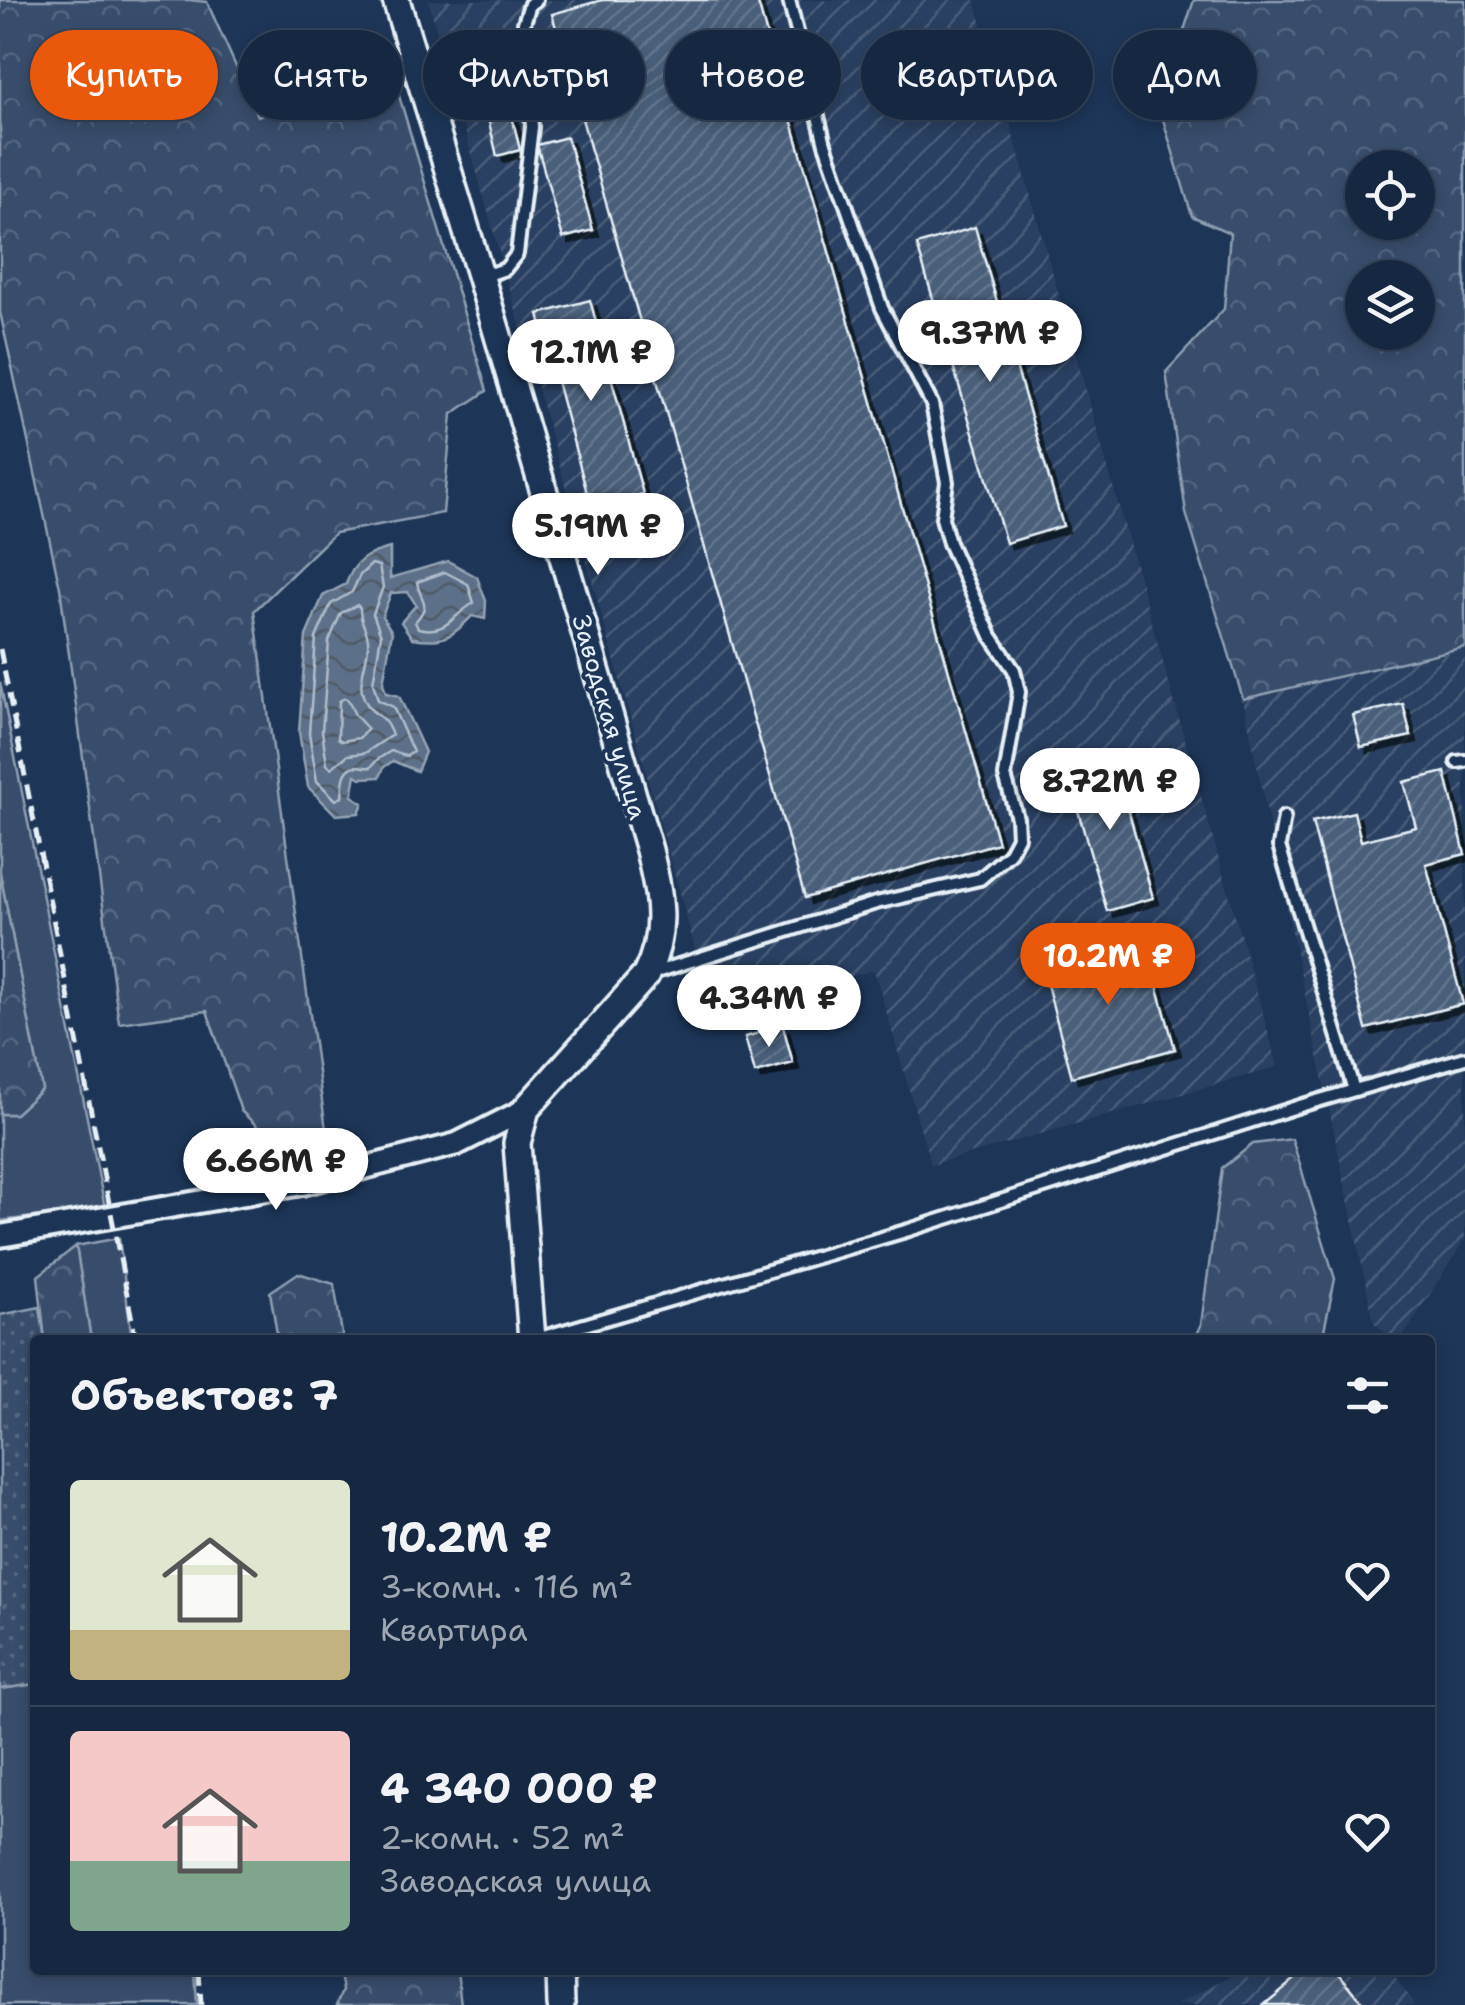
<!DOCTYPE html>
<html lang="ru">
<head>
<meta charset="utf-8">
<style>
  :root { --surface:#162841; --page:#1f3048; --text:#f1f3f6; --muted:#9ea6b1; --line:#35445a; --accent:#ea580c }
  body { margin:0; font-family:"Shantell Sans",sans-serif; background:var(--page); color:var(--text); height:100vh; display:flex; flex-direction:column; font-size:38px; white-space:nowrap }
  * { box-sizing:border-box; margin:0 }
  p { font-size:32px; color:var(--muted) }
  .icon { flex:none; width:55px; height:55px; fill:none; stroke:currentColor; stroke-width:2; stroke-linecap:round; stroke-linejoin:round }
  .map { position:relative; flex:1; overflow:hidden }
  .side { position:absolute; left:30px; top:1335px; width:1405px; height:640px; display:flex; flex-direction:column; background:var(--surface); border-radius:10px; box-shadow:0 5px 15px #0003,0 0 0 2px var(--line) }
  .side>* { flex:none }
  .hud { position:absolute; left:30px; top:30px; width:1405px; height:90px; display:flex; gap:20px }
  .buttons { position:absolute; left:1345px; top:150px; display:grid; gap:20px }
  .buttons a { display:grid; place-items:center; width:90px; height:90px; border-radius:50%; background:var(--surface); box-shadow:0 5px 15px #0003,0 0 0 2px var(--line); font-size:50px }
  .price { position:absolute; translate:-50% -85px; padding:0 22px; border-radius:35px; background:#fff; color:#222; font-size:32px; line-height:65px; filter:drop-shadow(0 2px 5px #0008) }
  .price::after { content:''; position:absolute; left:50%; top:60px; width:30px; height:22px; margin-left:-15px; background:inherit; clip-path:polygon(0 0,100% 0,50% 100%) }
  .price.current { background:var(--accent); color:#fff }
  ul { padding:0; list-style:none }
  li { display:flex; align-items:center; gap:30px; height:250px; padding:0 40px }
  li+li { border-top:2px solid var(--line) }
  li span { display:grid; place-items:center; flex:none; width:280px; height:200px; border-radius:10px; color:#555 }
  li>.icon { margin-inline-start:auto }
  span .icon { width:120px; height:120px; fill:#fffc; stroke-width:1 }
  li b { font-size:42px }
  h2 { display:flex; justify-content:space-between; align-items:center; height:120px; padding:0 40px; font-size:42px }
  .chip { padding:0 35px; border-radius:45px; background:var(--surface); box-shadow:0 5px 15px #0003,0 0 0 2px var(--line); font-size:35px; line-height:90px }
  .chip.current { background:var(--accent); color:#fff }
  .map>svg:first-child { display:block }
  .industrial { fill:url(#industrial-furrows) }
  .grass { fill:#374d6c; stroke:#909fb2; stroke-width:2.5 }
  .forest { fill:url(#forest-crowns); stroke:#909fb2; stroke-width:2.5; fill-rule:evenodd }
  .park { fill:url(#park-dots); stroke:#909fb2; stroke-width:2.5 }
  .water { fill:url(#water-waves); stroke:#95a4b5; stroke-width:2.5 }
  .lines { fill:none; stroke-linecap:round; stroke-linejoin:round }
  .shore { stroke:#b0bdcc; stroke-width:2.5 }
  .building { fill:url(#building-hatch); stroke:#e8f1f8; stroke-width:2.5; filter:url(#shadow) }
  .service-casing { stroke:#e8f1f8; stroke-width:18 }
  .minor-casing { stroke:#e8f1f8; stroke-width:28 }
  .tertiary-casing { stroke:#e8f1f8; stroke-width:32 }
  .service { stroke:#1d3557; stroke-width:10 }
  .minor { stroke:#1d3557; stroke-width:20 }
  .tertiary { stroke:#1d3557; stroke-width:25 }
  .rail { stroke:#e8f1f8; stroke-width:5; stroke-dasharray:15 8; stroke-linecap:butt }
  .labels { text-anchor:middle; dominant-baseline:central; stroke-width:8; stroke-linejoin:round; paint-order:stroke }
  .street-label { font-size:25px; fill:#e8f1f8; stroke:#1d3557 }
</style>
</head>
<body>
<div class="map">
<svg width="1465" height="2005" viewBox="0 0 1465 2005">
  <defs>
    <pattern id="industrial-furrows" width="10" height="10" patternUnits="userSpaceOnUse" patternTransform="scale(2.5)"><rect width="10" height="10" fill="#2a4162"/><path d="M-1 1l2-2M0 10L10 0M9 11l2-2" fill="none" stroke="#495d79"/></pattern>
    <pattern id="forest-crowns" width="20" height="18" patternUnits="userSpaceOnUse" patternTransform="scale(2.5)"><rect width="20" height="18" fill="#374d6c"/><path d="M2 6a3 3 0 1 1 6 0M12 15a3 3 0 1 1 6 0" fill="none" stroke="#546782"/></pattern>
    <pattern id="park-dots" width="8" height="8" patternUnits="userSpaceOnUse" patternTransform="scale(2.5)"><rect width="8" height="8" fill="#374d6c"/><path d="M2 2h.1M6 6h.1" fill="none" stroke="#546782" stroke-width="1.8" stroke-linecap="round"/></pattern>
    <pattern id="water-waves" width="16" height="10" patternUnits="userSpaceOnUse" patternTransform="scale(2.5)"><rect width="16" height="10" fill="#5d7089"/><path d="M0 5q4-4 8 0t8 0" fill="none" stroke="#505a66"/></pattern>
    <pattern id="building-hatch" width="6" height="6" patternUnits="userSpaceOnUse" patternTransform="scale(2.5)"><rect width="6" height="6" fill="#495e7a"/><path d="M-1 1l2-2M0 6l6-6M5 7l2-2" fill="none" stroke="#63768e"/></pattern>
    <filter id="shadow"><feDropShadow dx="6" dy="6" stdDeviation="0" flood-color="#0009"/></filter>
  </defs>
  <rect width="100%" height="100%" fill="#1d3557"/>
  <filter id="ink" filterUnits="userSpaceOnUse"><feTurbulence type="fractalNoise" baseFrequency=".01" numOctaves="2"/><feDisplacementMap in="SourceGraphic" scale="20" xChannelSelector="R" yChannelSelector="G"/><feConvolveMatrix kernelMatrix="1 2 1 2 8 2 1 2 1" color-interpolation-filters="sRGB"/></filter>
  <g filter="url(#ink)">
    <g class="industrial">
      <path d="M428 0H975L1278 1067 931 1165 874 970 712 1015 682 900Z"/>
      <path d="M1465 647V1239L1401 1340H1394L1374 1323 1243 699Z"/>
      <path d="M1242 1970H1390L1415 2005H1176Z"/>
    </g>
    <g class="grass">
      <path d="M0 682 105 1208 0 1221V1114H15L42 1089 0 873Z"/>
      <path d="M119 1238 132 1340H91L76 1246Z"/>
      <path d="M35 1684V1970H195L197 2005H0V1689Z"/>
    </g>
    <g class="forest">
      <path d="M0 0H190L207 2 258 116 389 62 487 391 452 414 443 513 335 533 254 611 327 1137 279 1147 241 1111 207 1011 119 1023 60 588 0 312Z"/>
      <path d="M1194 0H1465V647L1243 699 1186 513 1166 372 1224 309 1230 233 1192 216 1159 106ZM1362 168H1418V222H1362ZM1362 278H1418V332H1362Z"/>
      <path d="M0 873 42 1089 15 1114H0Z"/>
      <path d="M1292 1139 1335 1279 1323 1335 1327 1340H1195L1201 1325 1222 1168 1253 1144Z"/>
      <path d="M76 1246 91 1340H45L38 1276Z"/>
      <path d="M298 1273 334 1284 343 1340H278L270 1292Z"/>
      <path d="M339 1970H457L461 2005H337L343 1990Z"/>
    </g>
    <path class="park" d="M40 1307 45 1340H35V1684L0 1689V1315Z"/>
    <path class="water" d="M390 548V578L448 561 477 577 486 601 485 619 472 616C450 638 444 643 412 638L401 622 416 605 408 592 391 593 382 616 392 632 383 683 386 693 399 696 425 752 417 771 393 761 384 767 380 777 361 778 356 775 352 796 363 803 359 813 336 815 308 787 299 732 306 636 323 596 346 584C354 561 366 554 390 548Z"/>
    <g class="lines">
      <g class="shore">
        <path d="M372 564 379 566 383 587 373 614 381 635 373 683 378 700 393 707 413 752 407 756 391 751 378 759 371 767C366 768 362 766 357 766 342 767 343 786 342 797L336 800 317 781 309 733 316 638 331 604 352 592 360 575Z"/>
        <path d="M445 572 468 584 474 603C452 615 448 635 418 628L415 622C433 601 420 603 417 582Z"/>
        <path d="M357 605 360 608C360 624 367 628 368 640 370 662 353 683 367 704 376 719 383 712 392 735L365 753 348 755 331 768 327 764 322 731 329 641 341 613Z"/>
        <path d="M345 698 348 700 355 715 368 729 359 738 342 741 338 738 339 701Z"/>
      </g>
    </g>
    <g class="building">
      <path d="M602 0H757L998 843 805 898 552 14Z"/>
      <path d="M497 53 520 150 497 156 474 59Z"/>
      <path d="M567 137 593 230 563 238 537 145Z"/>
      <path d="M975 227 1063 526 1006 543 917 245Z"/>
      <path d="M590 300 643 494 591 508 539 314Z"/>
      <path d="M1403 704 1411 736 1361 747 1353 715Z"/>
      <path d="M1113 756 1153 898 1107 911 1066 769Z"/>
      <path d="M1445 772 1465 854 1426 864 1463 1004 1366 1029 1312 822 1354 812 1361 841 1416 827 1404 782Z"/>
      <path d="M1144 938 1175 1049 1072 1077 1042 966Z"/>
      <path d="M783 1026 793 1063 755 1073 745 1037Z"/>
      <path d="M1306 1970H1336L1365 2005H1264Z"/>
    </g>
    <g class="lines">
      <g class="service-casing">
        <g id="service">
          <path d="M482 277 505 269 517 254 532 127 524 23 530 4 536 0"/>
          <path d="M1457 762 1465 761"/>
          <path d="M1284 817 1279 846 1354 1090"/>
          <path d="M653 973 876 903 980 879 1009 854 1018 837 1017 818 1005 776 1019 692 1014 670 991 636 949 543 942 518 947 482 932 404 882 308 825 144 789 0"/>
          <path d="M533 1340 909 1230 1303 1105 1465 1058"/>
        </g>
      </g>
      <g class="minor-casing">
        <path id="minor" d="M0 1236 302 1184 457 1144 526 1109"/>
      </g>
      <g class="tertiary-casing">
        <g id="tertiary">
          <path d="M396 0 481 278 649 850C660 897 668 930 646 975L526 1109 517 1143 532 1340"/>
          <path d="M560 1970 561 2005"/>
        </g>
      </g>
      <use href="#service" class="service"/>
      <use href="#minor" class="minor"/>
      <use href="#tertiary" class="tertiary"/>
      <g class="rail">
        <path d="M0 649 136 1340"/>
        <path d="M199 1970 201 2005"/>
      </g>
    </g>
  </g>
  <g class="labels">
    <g class="street-label">
      <text transform="translate(610 717) rotate(74)">Заводская улица</text>
    </g>
  </g>
</svg>
<div class="buttons">
<a><svg class="icon" aria-label="locate" viewBox="0 0 24 24"><circle cx="12" cy="12" r="6"/><path d="M12 2v4M12 18v4M2 12h4M18 12h4"/></svg></a>
<a><svg class="icon" aria-label="layers" viewBox="0 0 24 24"><path d="M12 4l9 5-9 5-9-5zM3 14l9 5 9-5"/></svg></a>
</div>
<b class="price" style="left:990px;top:385px">9.37M ₽</b>
<b class="price" style="left:591px;top:404px">12.1M ₽</b>
<b class="price" style="left:598px;top:578px">5.19M ₽</b>
<b class="price" style="left:1110px;top:833px">8.72M ₽</b>
<b class="price current" style="left:1108px;top:1008px">10.2M ₽</b>
<b class="price" style="left:769px;top:1050px">4.34M ₽</b>
<b class="price" style="left:276px;top:1213px">6.66M ₽</b>
<div class="hud">
<a class="chip current">Купить</a>
<a class="chip">Снять</a>
<a class="chip">Фильтры</a>
<a class="chip">Новое</a>
<a class="chip">Квартира</a>
<a class="chip">Дом</a>
</div>
<section class="side">
<h2>Объектов: 7<svg class="icon" aria-label="filters" viewBox="0 0 24 24"><path d="M4 7h16M4 17h16"/><circle cx="9" cy="7" r="2"/><circle cx="15" cy="17" r="2"/></svg></h2>
<ul>
<li><span style="background:linear-gradient(#dfe7d0 75%,#c2b280 0)"><svg class="icon" aria-label="home" viewBox="0 0 24 24"><path d="M3 11l9-7 9 7M6 9v11h12V9"/></svg></span><div><b>10.2M ₽</b><p>3-комн. · 116 m²</p><p>Квартира</p></div><svg class="icon" aria-label="heart" viewBox="0 0 24 24"><path d="M12 20l-8-8c-3-5 5-10 8-4 3-6 11-1 8 4z"/></svg></li>
<li><span style="background:linear-gradient(#f6c9c9 65%,#7fa58c 0)"><svg class="icon" aria-label="home" viewBox="0 0 24 24"><path d="M3 11l9-7 9 7M6 9v11h12V9"/></svg></span><div><b>4 340 000 ₽</b><p>2-комн. · 52 m²</p><p>Заводская улица</p></div><svg class="icon" aria-label="heart" viewBox="0 0 24 24"><path d="M12 20l-8-8c-3-5 5-10 8-4 3-6 11-1 8 4z"/></svg></li>
</ul>
</section>
</div>
</body>
</html>
